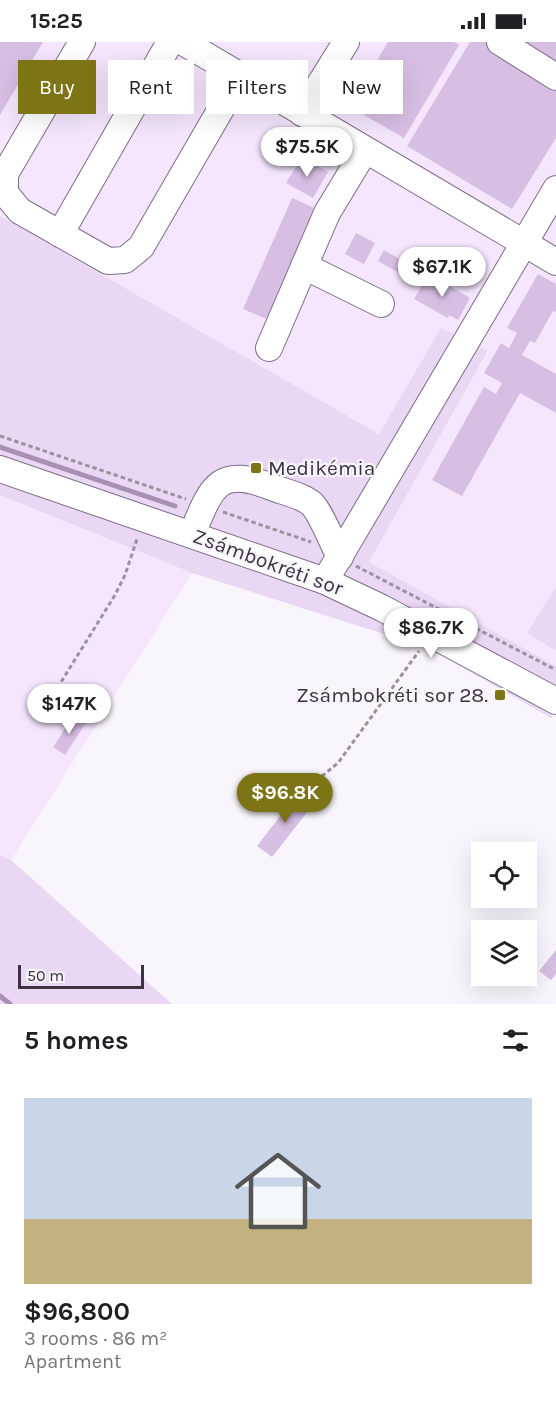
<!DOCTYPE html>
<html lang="en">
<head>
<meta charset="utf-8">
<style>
  :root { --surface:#fff; --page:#f6f6f6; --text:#202124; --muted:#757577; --line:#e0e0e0; --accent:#7d7416 }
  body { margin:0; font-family:Karla,sans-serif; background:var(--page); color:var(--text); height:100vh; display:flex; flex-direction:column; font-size:22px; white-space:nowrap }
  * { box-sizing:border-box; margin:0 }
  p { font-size:20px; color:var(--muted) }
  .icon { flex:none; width:33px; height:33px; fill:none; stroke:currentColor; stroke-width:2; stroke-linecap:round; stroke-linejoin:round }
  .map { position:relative; height:962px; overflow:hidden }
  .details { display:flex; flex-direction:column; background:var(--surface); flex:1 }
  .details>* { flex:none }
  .banner { position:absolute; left:18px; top:18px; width:520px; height:54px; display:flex; gap:12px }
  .controls { position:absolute; left:471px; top:800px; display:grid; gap:12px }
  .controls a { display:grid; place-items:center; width:66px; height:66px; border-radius:0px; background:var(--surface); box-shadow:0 6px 24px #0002; font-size:30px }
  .scale { position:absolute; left:18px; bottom:15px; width:126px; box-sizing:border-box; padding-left:6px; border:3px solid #3b333f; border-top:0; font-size:16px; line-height:21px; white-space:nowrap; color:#3b333f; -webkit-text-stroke:4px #f9f5fc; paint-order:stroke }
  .price { position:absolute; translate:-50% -51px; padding:0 14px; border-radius:21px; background:#fff; color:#222; font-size:20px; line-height:39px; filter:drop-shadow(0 2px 3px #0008) }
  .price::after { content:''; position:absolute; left:50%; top:36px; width:18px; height:14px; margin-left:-9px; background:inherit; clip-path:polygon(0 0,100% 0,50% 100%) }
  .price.current { background:var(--accent); color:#fff }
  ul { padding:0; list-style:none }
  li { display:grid; align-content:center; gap:12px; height:318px; padding:0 24px }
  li+li { border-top:2px solid var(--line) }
  li span { display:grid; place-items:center; height:186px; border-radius:0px; color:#555 }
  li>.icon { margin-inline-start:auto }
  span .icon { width:108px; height:108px; fill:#fffc; stroke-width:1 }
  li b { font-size:26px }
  h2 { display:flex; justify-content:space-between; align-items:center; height:72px; padding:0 24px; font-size:26px }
  .pill { padding:0 21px; border-radius:0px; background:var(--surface); box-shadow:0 6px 24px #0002; font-size:21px; line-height:54px }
  .pill.current { background:var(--accent); color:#fff }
  .status { display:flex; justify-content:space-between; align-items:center; height:42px; padding:0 30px; background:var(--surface); direction:ltr }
  .status svg { height:16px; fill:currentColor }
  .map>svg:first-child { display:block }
  .built { fill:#f5e6fe }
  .green { fill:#ead7f4 }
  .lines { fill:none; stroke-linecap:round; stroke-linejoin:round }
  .stream { stroke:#a790b3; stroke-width:5 }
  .building { fill:#d7bfe4 }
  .minor-casing { stroke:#7e6c89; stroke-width:28 }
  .path { stroke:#99939d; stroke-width:3; stroke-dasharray:4.5 3; stroke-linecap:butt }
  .minor { stroke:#fff; stroke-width:26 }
  .poi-dot { fill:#7d7416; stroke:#f9f5fc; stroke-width:2 }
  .labels { text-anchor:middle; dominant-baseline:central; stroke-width:4.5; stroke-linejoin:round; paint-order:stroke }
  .poi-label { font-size:21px; fill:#3b333f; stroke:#f9f5fc; text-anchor:start }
  .street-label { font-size:21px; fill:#3b333f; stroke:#f9f5fc }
</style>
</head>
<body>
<div class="status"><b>15:25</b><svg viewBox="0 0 49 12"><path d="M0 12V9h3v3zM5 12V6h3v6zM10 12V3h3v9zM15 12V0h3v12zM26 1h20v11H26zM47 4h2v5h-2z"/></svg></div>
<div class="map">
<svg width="556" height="962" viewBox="0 0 556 962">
  <rect width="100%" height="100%" fill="#f9f5fc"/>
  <g class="built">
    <path d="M0 0H556V545L527 591 556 609V624L369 520 488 310 441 287 379 392 0 174Z"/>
    <path d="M0 453 192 531 11 818 0 813Z"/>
  </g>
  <g class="green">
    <path d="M0 174 379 392 441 286 488 309 369 520 556 624V667L551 676 428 606 192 531 0 453Z"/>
    <path d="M556 545V609L527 591Z"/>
    <path d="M0 813 11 818 172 962H0Z"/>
  </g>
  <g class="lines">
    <g class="stream">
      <path d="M0 405 175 464"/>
      <path d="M0 954 10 962"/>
    </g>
  </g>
  <g class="building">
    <path d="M0 0H43L0 73Z"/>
    <path d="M388 0H454L459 3 404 96 350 65Z"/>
    <path d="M470 0H556V96L512 167 407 104Z"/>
    <path d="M302 115 328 130 313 156 286 141Z"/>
    <path d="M292 156 317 167 269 278 243 267Z"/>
    <path d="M356 191 375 201 364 222 345 212Z"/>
    <path d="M384 208 418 228 412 238 378 219Z"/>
    <path d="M429 232 470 256 458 278 449 273 448 276 414 257Z"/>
    <path d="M538 232 556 242V270L553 269 535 301 530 299 522 313 556 332V371L520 351 462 454 432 438 484 345 496 352 502 341 484 331 501 301 509 306 517 291 507 286Z"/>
    <path d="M74 673 86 681 65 713 53 705Z"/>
    <path d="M295 750 312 764 272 815 257 804 281 773 279 771Z"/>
    <path d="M556 908V932L551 938 539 929Z"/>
  </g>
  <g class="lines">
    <g class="minor-casing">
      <g id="minor">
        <path d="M82 0 5 132V151L20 169 108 219 125 218 141 205 240 34"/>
        <path d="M183 0 556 220"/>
        <path d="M500 0 556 35"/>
        <path d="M302 71 346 0"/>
        <path d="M60 192 170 0"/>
        <path d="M304 224 381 262"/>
        <path d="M269 306 327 171 365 108"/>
        <path d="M0 427 325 539 382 566 556 659"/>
        <path d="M192 492C212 444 218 423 274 446 285 450 303 454 312 462 321 471 333 502 340 515"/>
        <path d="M325 539 556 147"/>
      </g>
    </g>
    <g class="path">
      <path d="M0 394 186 457"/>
      <path d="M223 470 311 500"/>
      <path d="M356 524 556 628"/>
      <path d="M64 672 53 653 115 553 125 533 137 497"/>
      <path d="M316 739 338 721 419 609"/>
    </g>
    <use href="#minor" class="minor"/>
  </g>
  <g class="poi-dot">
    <rect x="250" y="420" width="12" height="12" rx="3"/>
    <rect x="494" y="647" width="12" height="12" rx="3"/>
  </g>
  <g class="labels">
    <g class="poi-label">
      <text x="268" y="426">Medikémia</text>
      <text x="488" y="653" text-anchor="end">Zsámbokréti sor 28.</text>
    </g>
    <g class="street-label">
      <text transform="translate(268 520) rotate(20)">Zsámbokréti sor</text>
    </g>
  </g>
</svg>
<div class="controls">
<a><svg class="icon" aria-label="locate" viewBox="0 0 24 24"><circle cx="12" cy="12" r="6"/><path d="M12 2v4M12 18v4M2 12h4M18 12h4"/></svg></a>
<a><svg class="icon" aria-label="layers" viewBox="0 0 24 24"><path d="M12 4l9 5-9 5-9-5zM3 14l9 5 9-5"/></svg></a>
</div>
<div class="scale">50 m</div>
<b class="price" style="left:307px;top:136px">$75.5K</b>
<b class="price" style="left:442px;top:256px">$67.1K</b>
<b class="price" style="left:431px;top:617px">$86.7K</b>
<b class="price" style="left:69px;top:693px">$147K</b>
<b class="price current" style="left:285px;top:782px">$96.8K</b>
<div class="banner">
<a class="pill current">Buy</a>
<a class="pill">Rent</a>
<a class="pill">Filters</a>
<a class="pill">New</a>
</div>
</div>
<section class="details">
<h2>5 homes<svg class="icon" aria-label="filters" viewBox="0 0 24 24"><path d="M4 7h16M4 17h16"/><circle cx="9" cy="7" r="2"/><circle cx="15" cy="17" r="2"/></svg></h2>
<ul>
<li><span style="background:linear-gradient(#c9d6e8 65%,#c2b280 0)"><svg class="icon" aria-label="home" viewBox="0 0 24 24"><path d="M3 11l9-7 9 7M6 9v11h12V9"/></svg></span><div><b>$96,800</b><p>3 rooms · 86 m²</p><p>Apartment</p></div></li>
</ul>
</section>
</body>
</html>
